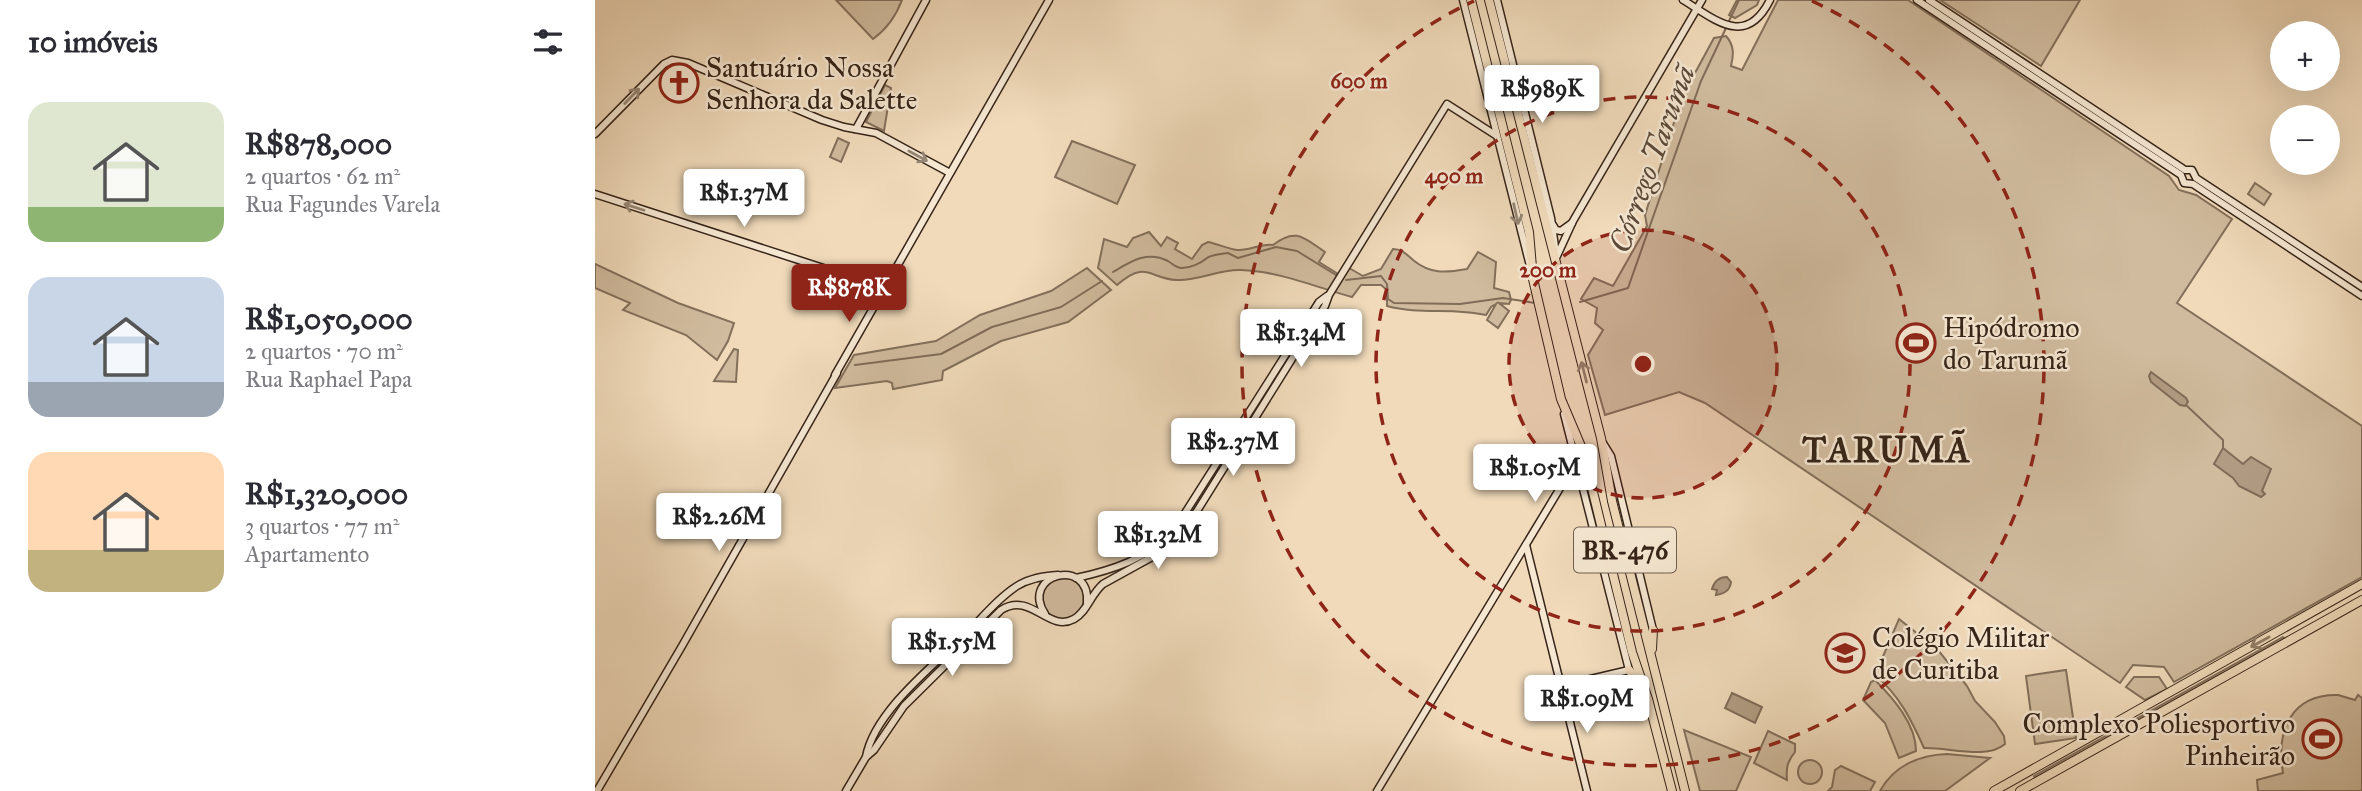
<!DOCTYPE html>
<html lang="pt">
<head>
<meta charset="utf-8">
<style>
  :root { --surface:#fff; --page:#f7f7f7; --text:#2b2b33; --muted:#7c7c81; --accent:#8f2418 }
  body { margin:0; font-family:"IM FELL Great Primer",serif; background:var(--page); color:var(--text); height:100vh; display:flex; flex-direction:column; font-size:26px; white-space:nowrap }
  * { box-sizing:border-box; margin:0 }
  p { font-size:23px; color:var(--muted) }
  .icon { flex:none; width:38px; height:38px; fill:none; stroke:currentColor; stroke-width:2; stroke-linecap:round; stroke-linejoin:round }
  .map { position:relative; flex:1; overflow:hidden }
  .panel { display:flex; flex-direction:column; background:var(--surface); width:595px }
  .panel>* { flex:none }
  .buttons { position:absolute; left:1675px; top:21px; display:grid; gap:14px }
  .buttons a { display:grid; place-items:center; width:70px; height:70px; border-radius:50%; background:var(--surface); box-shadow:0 7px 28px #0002; font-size:35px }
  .price { position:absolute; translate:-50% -60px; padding:0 16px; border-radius:7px; background:#fff; color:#222; font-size:23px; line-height:46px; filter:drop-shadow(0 2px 4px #0008) }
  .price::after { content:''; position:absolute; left:50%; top:42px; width:21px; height:16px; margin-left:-10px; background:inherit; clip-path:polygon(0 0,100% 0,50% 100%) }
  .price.active { background:var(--accent); color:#fff }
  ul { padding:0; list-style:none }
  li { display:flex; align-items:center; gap:21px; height:175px; padding:0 28px }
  li span { display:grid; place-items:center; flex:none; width:196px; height:140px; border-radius:21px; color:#555 }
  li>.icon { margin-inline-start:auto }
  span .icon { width:84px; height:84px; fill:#fffc; stroke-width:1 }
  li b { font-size:30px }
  h2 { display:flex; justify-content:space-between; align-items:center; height:84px; padding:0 28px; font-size:30px }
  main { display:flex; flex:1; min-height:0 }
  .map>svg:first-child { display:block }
  .green { fill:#d0bb9e; stroke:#83705b; stroke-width:2 }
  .water { fill:#b19c83; stroke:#806c58; stroke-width:2 }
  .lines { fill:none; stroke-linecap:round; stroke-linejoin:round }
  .stream { stroke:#806c58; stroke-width:2 }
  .secondary-casing { stroke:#362418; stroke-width:9 }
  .highway-casing { stroke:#362418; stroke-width:10 }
  .secondary { stroke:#f5e7d2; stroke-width:6 }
  .highway { stroke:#f0daba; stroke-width:8 }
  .oneway { stroke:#968675 }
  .oneway2 { stroke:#937f69 }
  .ring { fill:none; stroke:#8f2418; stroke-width:3.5; stroke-dasharray:12 9 }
  .labels { text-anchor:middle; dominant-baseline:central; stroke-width:5; stroke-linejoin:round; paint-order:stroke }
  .shield { fill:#f5e7d2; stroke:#6f5e50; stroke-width:2 }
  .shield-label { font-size:26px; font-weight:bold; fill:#362418 }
  .poi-label { font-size:28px; fill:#362418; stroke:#f5e7d2; text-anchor:start }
  .water-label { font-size:30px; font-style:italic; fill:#5b4838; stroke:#f5e7d2 }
  .district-label { font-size:35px; font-weight:bold; letter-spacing:2px; fill:#362418; stroke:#f5e7d2 }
  .centre { fill:#8f2418; stroke:#f5e7d2; stroke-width:3.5 }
  .ring-label { font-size:21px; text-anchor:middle; font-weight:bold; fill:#8f2418; stroke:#f5e7d2; stroke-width:5; stroke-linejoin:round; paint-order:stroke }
</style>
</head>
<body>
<main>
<section class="panel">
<h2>10 imóveis<svg class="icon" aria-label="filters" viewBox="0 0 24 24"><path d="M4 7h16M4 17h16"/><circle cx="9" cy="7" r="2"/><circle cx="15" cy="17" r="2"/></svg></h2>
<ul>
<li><span style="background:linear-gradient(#dfe7d0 75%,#8fb573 0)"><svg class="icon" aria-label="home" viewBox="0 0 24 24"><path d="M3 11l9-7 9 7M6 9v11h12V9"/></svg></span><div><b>R$878,000</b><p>2 quartos · 62 m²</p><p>Rua Fagundes Varela</p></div></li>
<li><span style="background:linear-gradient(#c9d6e8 75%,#9aa5b1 0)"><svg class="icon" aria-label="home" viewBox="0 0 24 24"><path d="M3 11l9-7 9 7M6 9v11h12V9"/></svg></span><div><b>R$1,050,000</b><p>2 quartos · 70 m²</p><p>Rua Raphael Papa</p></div></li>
<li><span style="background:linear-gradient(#ffd9b3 70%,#c2b280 0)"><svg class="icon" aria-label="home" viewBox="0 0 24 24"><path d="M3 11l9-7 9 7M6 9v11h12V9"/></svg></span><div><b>R$1,320,000</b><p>3 quartos · 77 m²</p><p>Apartamento</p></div></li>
</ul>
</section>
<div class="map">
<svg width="1767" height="791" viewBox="0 0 1767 791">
  <rect width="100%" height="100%" fill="#f0daba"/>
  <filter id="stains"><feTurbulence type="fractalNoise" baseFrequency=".00286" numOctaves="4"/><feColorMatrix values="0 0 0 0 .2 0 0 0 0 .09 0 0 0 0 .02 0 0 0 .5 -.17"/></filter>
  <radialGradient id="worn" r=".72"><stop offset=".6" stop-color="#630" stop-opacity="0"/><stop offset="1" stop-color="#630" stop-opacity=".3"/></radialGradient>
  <g class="green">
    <path d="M241 0H307C301 16 292 29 278 39Z"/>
    <path d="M1142 0H1164L1162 5 1140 18 1134 15Z"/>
    <path d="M1183 0H1313L1574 176 1584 190 1601 195 1637 219 1582 303 1767 426V577L1579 682 1569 667 1538 665 1525 683 1110 403 1084 392 1010 415 993 355 1008 330 1000 323 1002 308 986 299 999 278 1018 286 1052 226 1050 215 1087 97 1119 38 1131 36C1139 45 1139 54 1136 66L1147 70Z"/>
    <path d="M1345 0H1485L1446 66Z"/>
    <path d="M290 85 296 88 289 131 271 122Z"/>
    <path d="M243 138 254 143 246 162 235 157Z"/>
    <path d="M477 141 540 165 522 204 460 177Z"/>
    <path d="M1660 183 1676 194 1669 205 1653 194Z"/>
    <path d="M554 232 566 246 572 237 583 243 580 249 597 259 607 245 613 242C623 244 633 249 642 250 655 251 666 243 678 245 701 227 709 238 730 252L724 262 748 277 754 268 768 276 786 269 798 249C807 249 811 254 818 260 835 274 850 273 872 269L883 252 901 262 899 288 914 292 916 300 914 304 904 303 914 311 903 328 892 320 901 304 896 307 891 315C858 307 825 315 792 306V290L786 285H766L757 297C721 287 683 271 646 270 624 269 604 281 582 280 554 279 552 259 522 285L503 268 509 239 532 247 538 238Z"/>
    <path d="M0 264 83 303 139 323 133 341 122 360 91 335 28 310 35 303 0 288Z"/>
    <path d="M492 268 516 290 473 322 406 341 348 371 347 380 298 389 297 383 292 381 240 388 259 355 341 341 385 315 456 291Z"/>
    <path d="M139 349 143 350 141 382 119 381Z"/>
    <circle cx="468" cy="598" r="21"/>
    <path d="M1304 619 1343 650 1372 686 1380 701 1400 722 1409 736 1410 744C1392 760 1353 747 1329 748 1316 719 1304 695 1280 675Z"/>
    <path d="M1688 637 1690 640 1441 779 1439 776Z"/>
    <path d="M1471 670 1481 738 1440 744 1431 676Z"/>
    <path d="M1539 677H1564L1572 689 1550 700 1531 687Z"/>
    <path d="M1280 680C1298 698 1321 724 1321 751L1304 758 1290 723 1268 700 1276 682Z"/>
    <path d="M1743 695 1760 700 1763 695 1767 698V791H1663L1662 780 1688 773C1681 732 1695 694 1743 695Z"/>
    <path d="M1089 730 1156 757 1141 791H1105Z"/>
    <path d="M1173 731 1200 744V752C1192 762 1191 768 1192 780L1159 763Z"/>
    <path d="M1352 754 1395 758 1350 791H1285C1299 766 1324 755 1352 754Z"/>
    <circle cx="1215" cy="772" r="12"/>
    <path d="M1246 766 1280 782 1275 791H1233L1237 787 1240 770Z"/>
  </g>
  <g class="water">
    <path d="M1556 372 1591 398 1593 402 1590 406 1585 405 1556 382 1554 376Z"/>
    <path d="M1628 448 1648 464 1656 457 1676 469 1667 491 1670 494 1666 497 1644 486 1638 478 1619 464Z"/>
    <path d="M1132 577 1136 582C1135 591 1129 594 1121 595L1122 590 1117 589C1119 582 1124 577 1132 577Z"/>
    <path d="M1137 693 1167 707 1160 723 1130 708Z"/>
  </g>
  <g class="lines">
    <g class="stream">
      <path d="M1133 23 1144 0"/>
      <path d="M518 272C535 262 552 250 573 261 578 264 581 268 587 268 596 268 606 263 612 258 616 255 627 254 633 253L643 258 681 247 702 251 741 275"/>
      <path d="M751 280 786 276 792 284 793 299 799 303 865 304 908 298 940 303"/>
      <path d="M985 302 1033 288 1106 81 1131 28"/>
      <path d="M260 365 346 354 397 327 466 307 507 281"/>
      <path d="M1591 405 1628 440V448"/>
    </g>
    <g class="secondary-casing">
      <g id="secondary">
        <path d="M868 0 935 266"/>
        <path d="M902 0 956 218 960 247"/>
        <path d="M1088 0C1121 20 1151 48 1175 0"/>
        <path d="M1322 0 1586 175 1589 183 1598 184 1767 296"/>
        <path d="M1334 0 1590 170H1597L1601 178 1767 287"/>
        <path d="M261 129 331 0"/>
        <path d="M0 134 69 64 77 60 93 63 227 120 249 127 281 133 355 173"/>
        <path d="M0 194 290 288"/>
        <path d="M958 225 961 230 966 231 977 223"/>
        <path d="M962 256 978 221 1107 0"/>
        <path d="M240 375 454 0"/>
        <path d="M1008 443 1016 456 1058 630"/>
        <path d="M931 545 992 791"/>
        <path d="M481 578C518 570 551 559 578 532L724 302 732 296"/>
        <path d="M450 614C424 574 496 556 492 603"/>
        <path d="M966 686 1034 670 969 414"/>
        <path d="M271 757C279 712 339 665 371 634 387 618 403 598 422 586 435 578 448 576 463 575"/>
        <path d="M2 791 87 646 242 373"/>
        <path d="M251 791 271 757 279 750 309 706 406 610C436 591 453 633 479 619 492 612 496 594 508 584L566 552 582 537 602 511 730 306 734 295 852 104 902 136"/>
        <path d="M782 791 982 460"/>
      </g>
    </g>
    <g class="highway-casing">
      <g id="highway">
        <path d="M876 0 934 232 938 279 966 399 988 451 1037 652 1053 699 1077 791"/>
        <path d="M894 0 990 376 1006 438 1017 501 1090 791"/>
        <path d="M1057 649 1058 630"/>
        <path d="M1034 670 1045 684"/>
        <path d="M1399 791 1767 584"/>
        <path d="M1425 791 1767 600"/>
      </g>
    </g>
    <use href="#secondary" class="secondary"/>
    <use href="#highway" class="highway"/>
  </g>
  <defs><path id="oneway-shaft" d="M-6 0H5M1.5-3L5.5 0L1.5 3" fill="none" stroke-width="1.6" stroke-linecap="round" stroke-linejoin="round" transform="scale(1.75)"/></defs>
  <g class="oneway">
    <use href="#oneway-shaft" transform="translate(37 96) rotate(-46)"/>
    <use href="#oneway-shaft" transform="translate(323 156) rotate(29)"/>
    <use href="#oneway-shaft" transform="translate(39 207) rotate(-162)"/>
    <use href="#oneway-shaft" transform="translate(921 214) rotate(77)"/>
  </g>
  <g class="oneway2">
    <use href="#oneway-shaft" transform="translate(989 372) rotate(-104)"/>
    <use href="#oneway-shaft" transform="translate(1665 642) rotate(151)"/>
  </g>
  <circle cx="1048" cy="364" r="134" fill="#8f2418" fill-opacity=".12"/>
  <g class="ring">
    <circle cx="1048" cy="364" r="134"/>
    <circle cx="1048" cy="364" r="267"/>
    <path d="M1217 1A401 401 0 1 1 879 1"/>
  </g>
  <defs>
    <g id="church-ring" transform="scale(2.0125)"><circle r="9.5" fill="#f5e7d2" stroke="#8f2418" stroke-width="1.5"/><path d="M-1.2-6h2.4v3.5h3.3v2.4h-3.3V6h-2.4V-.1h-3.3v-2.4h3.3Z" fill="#8f2418"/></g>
    <g id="stadium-ring" transform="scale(2.0125)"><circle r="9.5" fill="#f5e7d2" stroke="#8f2418" stroke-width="1.5"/><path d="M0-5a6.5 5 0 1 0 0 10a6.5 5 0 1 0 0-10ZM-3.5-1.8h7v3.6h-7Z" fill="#8f2418"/></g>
    <g id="school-ring" transform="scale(2.0125)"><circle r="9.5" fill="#f5e7d2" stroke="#8f2418" stroke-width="1.5"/><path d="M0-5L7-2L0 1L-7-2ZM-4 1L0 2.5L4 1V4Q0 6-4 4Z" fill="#8f2418"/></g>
  </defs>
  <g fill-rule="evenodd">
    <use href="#church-ring" x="84" y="83"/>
    <use href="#stadium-ring" x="1321" y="343"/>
    <use href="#school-ring" x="1250" y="653"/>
    <use href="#stadium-ring" x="1727" y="739"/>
  </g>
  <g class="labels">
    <rect class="shield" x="979" y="527.5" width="102" height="45" rx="5"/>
    <g class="shield-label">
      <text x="1030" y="550">BR-476</text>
    </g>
    <g class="poi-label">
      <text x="111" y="67">Santuário Nossa<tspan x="111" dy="32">Senhora da Salette</tspan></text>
      <text x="1348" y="327">Hipódromo<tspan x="1348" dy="32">do Tarumã</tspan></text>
      <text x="1277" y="637">Colégio Militar<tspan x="1277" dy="32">de Curitiba</tspan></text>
      <text x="1700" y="723" text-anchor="end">Complexo Poliesportivo<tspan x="1700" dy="32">Pinheirão</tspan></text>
    </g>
    <g class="water-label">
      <text transform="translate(1057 159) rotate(-70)">Córrego Tarumã</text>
    </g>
    <g class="district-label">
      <text x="1292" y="450">TARUMÃ</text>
    </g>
  </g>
  <circle cx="1048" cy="364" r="10" class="centre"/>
  <g class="ring-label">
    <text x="764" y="88">600 m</text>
    <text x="859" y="183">400 m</text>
    <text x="953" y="277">200 m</text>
  </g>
  <rect width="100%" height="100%" filter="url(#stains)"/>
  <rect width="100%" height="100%" fill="url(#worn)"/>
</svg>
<div class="buttons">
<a>+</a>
<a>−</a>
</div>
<b class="price" style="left:947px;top:125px">R$989K</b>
<b class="price" style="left:149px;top:229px">R$1.37M</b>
<b class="price active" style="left:254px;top:324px">R$878K</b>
<b class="price" style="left:706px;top:369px">R$1.34M</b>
<b class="price" style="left:638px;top:478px">R$2.37M</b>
<b class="price" style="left:940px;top:504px">R$1.05M</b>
<b class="price" style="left:124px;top:553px">R$2.26M</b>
<b class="price" style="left:563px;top:571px">R$1.32M</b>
<b class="price" style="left:357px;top:678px">R$1.55M</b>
<b class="price" style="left:992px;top:735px">R$1.09M</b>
</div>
</main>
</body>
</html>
